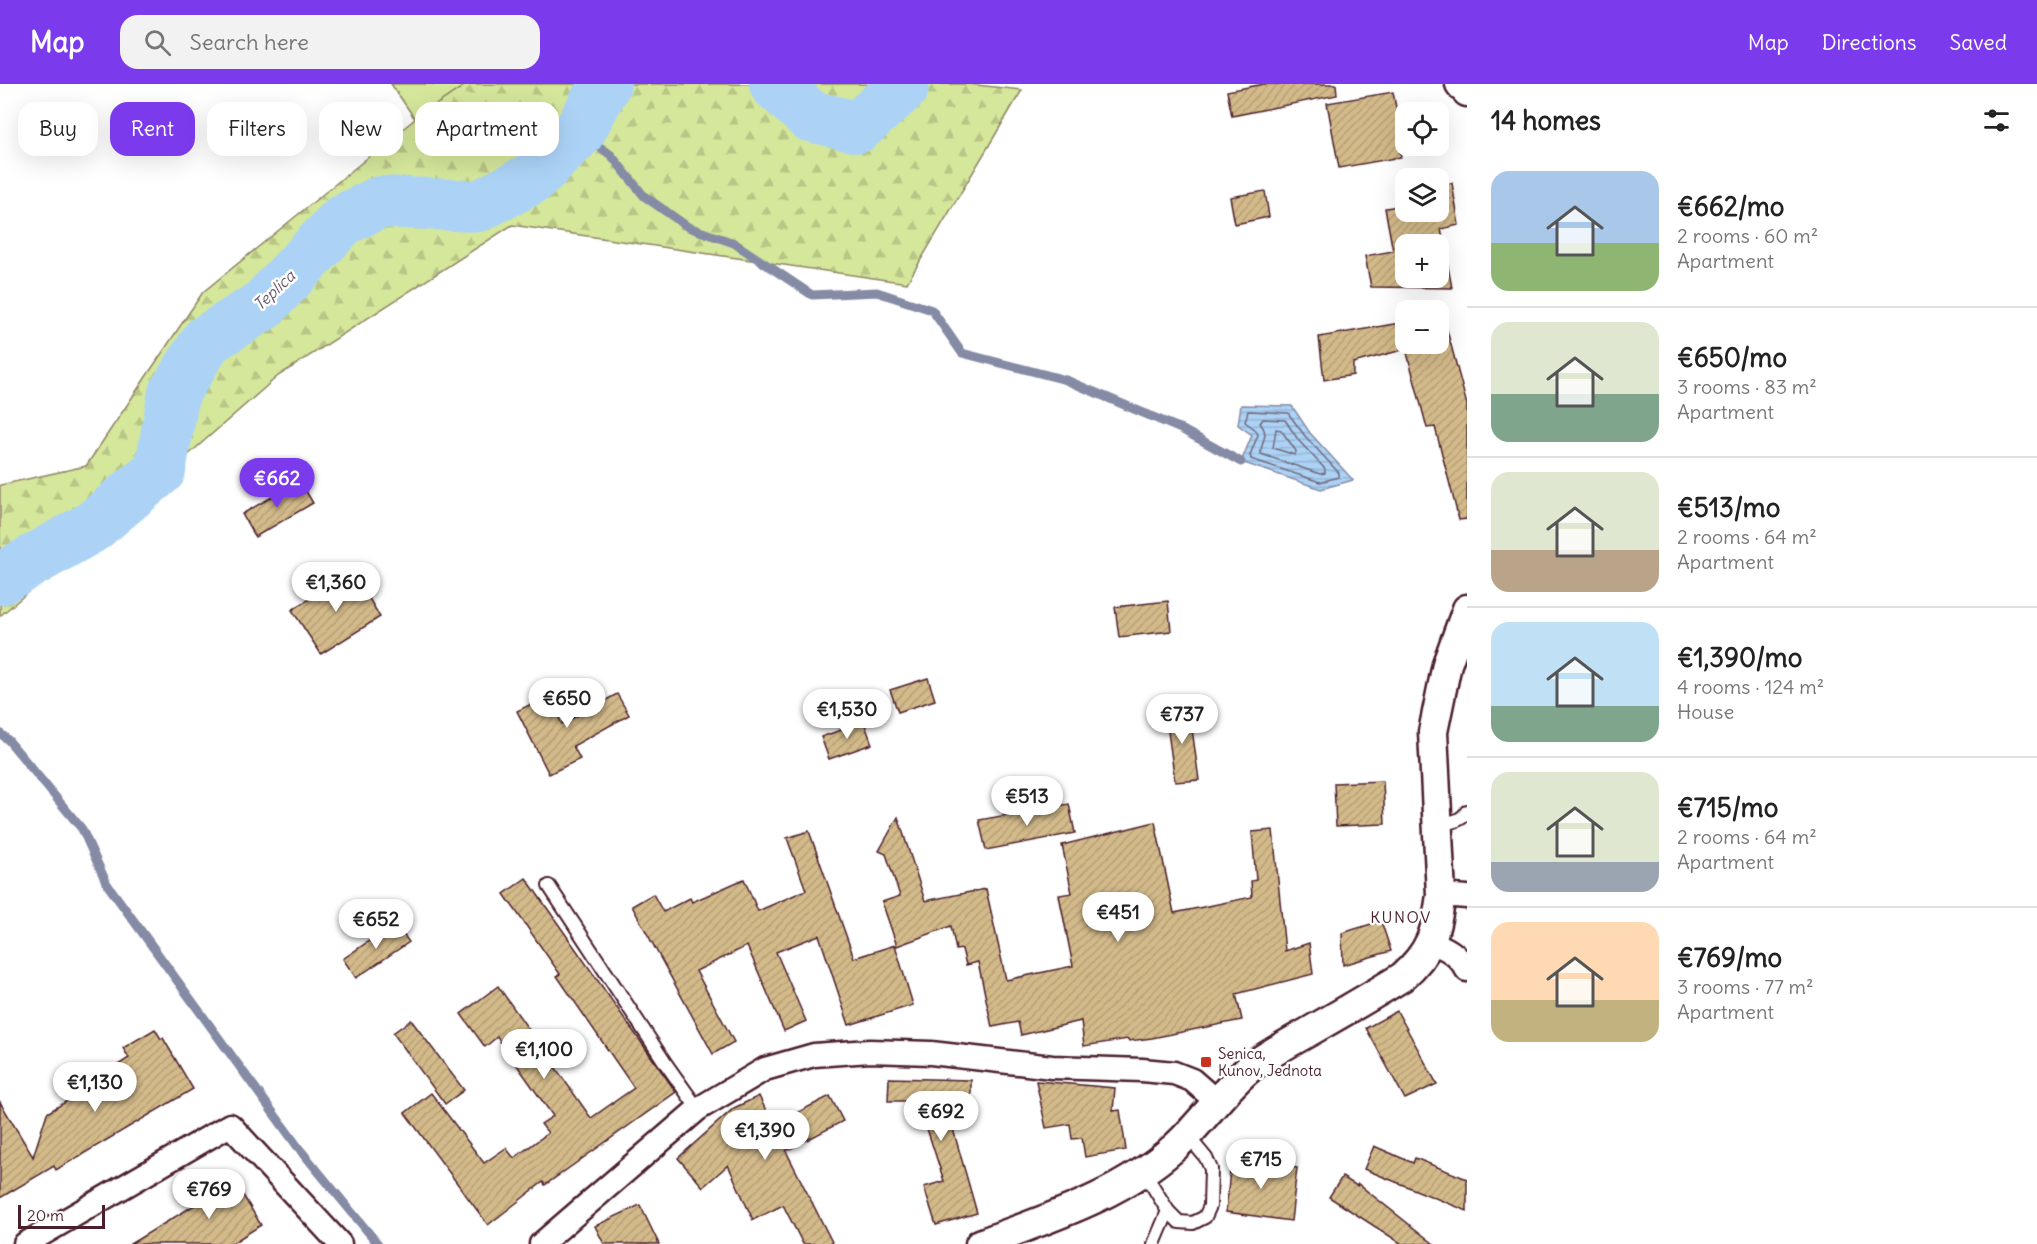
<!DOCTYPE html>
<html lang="en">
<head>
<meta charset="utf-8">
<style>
  :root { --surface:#fff; --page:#f2f2f2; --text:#222; --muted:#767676; --line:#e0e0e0; --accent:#7c3aed }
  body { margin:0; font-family:Delius,sans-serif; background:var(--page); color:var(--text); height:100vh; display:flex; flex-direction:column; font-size:22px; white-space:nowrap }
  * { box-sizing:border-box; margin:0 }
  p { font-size:20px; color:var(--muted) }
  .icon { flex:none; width:33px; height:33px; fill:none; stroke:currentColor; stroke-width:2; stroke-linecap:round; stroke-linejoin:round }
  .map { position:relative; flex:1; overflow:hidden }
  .panel { display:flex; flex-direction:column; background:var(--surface); width:570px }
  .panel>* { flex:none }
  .guide { position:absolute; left:18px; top:18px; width:570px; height:54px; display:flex; gap:12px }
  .fabs { position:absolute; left:1395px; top:18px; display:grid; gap:12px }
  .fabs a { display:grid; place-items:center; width:54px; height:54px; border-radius:12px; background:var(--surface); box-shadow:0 6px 24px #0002; font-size:30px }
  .scale { position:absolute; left:18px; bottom:15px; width:87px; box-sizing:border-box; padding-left:6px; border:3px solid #4a1f2b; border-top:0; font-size:16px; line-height:21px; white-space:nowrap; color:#4a1f2b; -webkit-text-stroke:4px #fff; paint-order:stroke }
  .price { position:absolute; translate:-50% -51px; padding:0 14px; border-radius:21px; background:#fff; color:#222; font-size:20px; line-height:39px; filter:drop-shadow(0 2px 3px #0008) }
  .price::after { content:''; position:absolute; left:50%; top:36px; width:18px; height:14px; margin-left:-9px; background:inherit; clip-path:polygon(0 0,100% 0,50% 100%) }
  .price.selected { background:var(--accent); color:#fff }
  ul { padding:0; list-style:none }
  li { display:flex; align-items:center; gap:18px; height:150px; padding:0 24px }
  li+li { border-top:2px solid var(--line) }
  li span { display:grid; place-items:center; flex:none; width:168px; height:120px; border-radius:18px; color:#555 }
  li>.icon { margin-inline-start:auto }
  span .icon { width:72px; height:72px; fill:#fffc; stroke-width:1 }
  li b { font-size:26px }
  h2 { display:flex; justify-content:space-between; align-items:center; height:72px; padding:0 24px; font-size:26px }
  .tag { padding:0 21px; border-radius:18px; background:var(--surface); box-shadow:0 6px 24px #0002; font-size:21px; line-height:54px }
  .tag.selected { background:var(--accent); color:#fff }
  header { display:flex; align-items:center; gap:36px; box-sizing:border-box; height:84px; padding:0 30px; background:var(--accent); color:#fff }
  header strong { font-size:28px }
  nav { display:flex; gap:33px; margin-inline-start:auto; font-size:21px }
  .search { width:420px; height:54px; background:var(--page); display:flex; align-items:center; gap:15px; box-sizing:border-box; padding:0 21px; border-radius:18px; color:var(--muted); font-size:22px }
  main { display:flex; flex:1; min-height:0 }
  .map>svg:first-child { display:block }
  .green { fill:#d4e79b; stroke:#8f8363; stroke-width:1.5 }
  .forest { fill:url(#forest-firs); stroke:#8f8363; stroke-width:1.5 }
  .water { fill:url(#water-rules); stroke:#858ba5; stroke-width:1.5 }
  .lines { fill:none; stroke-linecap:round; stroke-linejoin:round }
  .shore { stroke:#71677c; stroke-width:1.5 }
  .stream { stroke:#858ba5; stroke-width:9 }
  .river { stroke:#acd3f6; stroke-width:52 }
  .building { fill:url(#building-hatch); stroke:#4a1f2b; stroke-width:1.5; fill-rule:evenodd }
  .service-casing { stroke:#4a1f2b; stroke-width:16 }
  .minor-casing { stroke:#4a1f2b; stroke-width:27 }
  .tertiary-casing { stroke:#4a1f2b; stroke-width:33 }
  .service { stroke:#fff; stroke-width:12 }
  .minor { stroke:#fff; stroke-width:22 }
  .tertiary { stroke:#fff; stroke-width:28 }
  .poi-dot { fill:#c8321e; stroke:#fff; stroke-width:2 }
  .labels { text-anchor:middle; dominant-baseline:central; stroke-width:5; stroke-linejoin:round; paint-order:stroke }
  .poi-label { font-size:15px; fill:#4a1f2b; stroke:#fff; text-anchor:start }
  .water-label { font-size:16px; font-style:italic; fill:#675568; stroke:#fff }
  .neighbourhood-label { font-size:16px; letter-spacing:1.5px; fill:#4a1f2b; stroke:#fff }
</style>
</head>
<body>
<header>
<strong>Map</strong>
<div class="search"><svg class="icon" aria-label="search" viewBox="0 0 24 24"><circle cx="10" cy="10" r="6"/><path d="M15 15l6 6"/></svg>Search here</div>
<nav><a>Map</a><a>Directions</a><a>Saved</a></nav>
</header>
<main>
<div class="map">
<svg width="1467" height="1160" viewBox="0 0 1467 1160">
  <defs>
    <pattern id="forest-firs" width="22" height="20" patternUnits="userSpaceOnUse" patternTransform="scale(1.5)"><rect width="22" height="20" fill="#d4e79b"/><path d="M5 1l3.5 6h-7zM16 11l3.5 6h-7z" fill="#b8c686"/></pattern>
    <pattern id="water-rules" width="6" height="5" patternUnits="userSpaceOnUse" patternTransform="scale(1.5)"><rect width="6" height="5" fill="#acd3f6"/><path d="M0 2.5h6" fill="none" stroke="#96b5d3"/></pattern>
    <pattern id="building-hatch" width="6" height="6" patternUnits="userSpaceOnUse" patternTransform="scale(1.5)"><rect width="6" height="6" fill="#d3ba8a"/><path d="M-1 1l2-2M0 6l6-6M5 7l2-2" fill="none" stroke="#b79f77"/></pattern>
  </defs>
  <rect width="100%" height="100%" fill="#fff"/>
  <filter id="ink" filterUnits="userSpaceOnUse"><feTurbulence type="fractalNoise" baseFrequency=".0167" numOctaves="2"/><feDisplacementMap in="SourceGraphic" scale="12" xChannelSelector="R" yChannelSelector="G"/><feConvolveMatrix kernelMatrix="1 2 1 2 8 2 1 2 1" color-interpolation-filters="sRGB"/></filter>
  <g filter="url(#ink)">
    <path class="green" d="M391 0H467L415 35Z"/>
    <path class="forest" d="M467 0H968L1022 6 907 199 512 141 278 292 147 407 0 532V401L86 382 203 208 415 35Z"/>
    <path class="water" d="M1241 321 1292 322 1310 349 1353 396 1321 405 1241 378 1252 351 1238 341Z"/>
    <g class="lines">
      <g class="shore">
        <path d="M1248 327 1288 329 1305 352 1339 389V393L1320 398 1251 375 1250 371 1258 351 1256 346 1245 338Z"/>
        <path d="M1263 335 1285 336 1299 357 1325 385V389L1320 390 1261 370C1260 356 1271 353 1260 339Z"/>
        <path d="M1276 345 1281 346 1296 367 1295 371 1273 364Z"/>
      </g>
      <g class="stream">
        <path d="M579 48 611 71 644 112 688 143 734 159 812 211 877 208 932 226 962 269 1066 296 1181 345 1241 378"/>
        <path d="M0 649 9 657 82 745 107 800 298 1063 378 1160"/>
      </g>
      <g class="river">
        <path d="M775 0 810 32 858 43 903 3V0"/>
        <path d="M0 495 92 443 160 386 174 309 207 256 263 221 343 136 380 118 479 122 533 94 579 48 605 0"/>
      </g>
    </g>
    <g class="building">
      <path d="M1264 0H1336L1337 11 1232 32 1227 7Z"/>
      <path d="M1393 8 1403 60 1399 61 1401 73 1339 84 1327 19Z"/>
      <path d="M1452 99 1459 141 1441 145 1452 204 1371 203 1365 172 1393 167 1385 124 1398 122 1396 109 1406 107V128H1438V101ZM1406 160H1438V194H1406Z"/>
      <path d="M1265 107 1269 133 1235 140 1230 113Z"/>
      <path d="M1443 231 1467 321V435L1459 436 1435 343 1427 344 1406 265 1353 279V291L1324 296 1319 253 1406 238V260H1438V232Z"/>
      <path d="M300 397 313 419 255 453 242 430Z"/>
      <path d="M353 487 380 533 321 570 292 526Z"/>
      <path d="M1168 517 1171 547 1119 553 1115 523Z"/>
      <path d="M928 594 935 616 898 628 890 606Z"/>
      <path d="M617 610 629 631 573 662 580 675 549 690 517 627 548 612 562 640Z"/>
      <path d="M1189 623 1199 696 1175 698 1165 626Z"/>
      <path d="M864 638 872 660 829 675 821 653Z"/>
      <path d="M1383 697 1385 740 1336 742 1334 699Z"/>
      <path d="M1069 720 1075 749 986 766 979 736Z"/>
      <path d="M898 733 925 817 986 805 1006 896 1073 882 1059 811 1072 809 1062 761 1155 738 1174 829 1252 813 1251 797 1256 796 1252 748 1273 746 1285 867 1309 859 1313 890 1236 910 1242 936 1152 954 1129 957 1128 955 1084 962 1081 937 1021 951 1018 938 992 943 978 878 966 881 962 865 956 866 951 842 897 862 882 818 900 812 886 770 879 767Z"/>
      <path d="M809 747 854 874 895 861 913 921 849 941 819 851 776 868 806 937 784 947 747 862 696 887 734 958 713 970 632 822 653 810 663 828 690 814 692 818 744 795 758 827 806 806 787 754Z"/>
      <path d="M526 794 676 1008 545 1101 543 1098 488 1141 405 1029 431 1009 484 1079 506 1064 514 1074 548 1049 541 1040 553 1032 497 953 485 963 461 930 498 902 591 1034 634 1004 557 892 560 890 504 810Z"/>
      <path d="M1381 837 1391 867 1343 881 1342 849Z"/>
      <path d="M395 839 409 858 356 894 343 875Z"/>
      <path d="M1397 927 1437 1000 1405 1015 1366 944Z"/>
      <path d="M411 936 464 1006 445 1020 393 949Z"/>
      <path d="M155 945 161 955 163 954 193 1005 56 1086 54 1082 0 1114V1018L33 1073 47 1029 121 985 118 981 129 974 123 964Z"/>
      <path d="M889 994 971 996V1017H945L977 1129 936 1141 924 1103 944 1097 918 1017H888Z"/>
      <path d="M1036 997 1115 1004 1113 1027 1120 1026 1126 1066 1085 1073 1082 1054 1072 1055 1070 1040 1046 1044Z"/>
      <path d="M759 1012 773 1041 830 1012 843 1037 786 1067 833 1160H803L783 1121 753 1136 728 1081 703 1103 678 1074 734 1024Z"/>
      <path d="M1374 1062 1413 1079 1415 1074 1467 1095V1127L1364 1085Z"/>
      <path d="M1231 1076 1297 1084 1291 1137 1226 1128Z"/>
      <path d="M232 1093 261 1141 231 1160H130L203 1116 201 1112Z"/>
      <path d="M1342 1093 1357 1102 1358 1100 1434 1160H1402L1329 1113Z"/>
      <path d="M640 1121 659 1160H604L595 1142Z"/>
    </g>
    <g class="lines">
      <g class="service-casing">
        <g id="service">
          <path d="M1438 741C1449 738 1462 738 1467 727"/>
          <path d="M549 802 666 980 698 1025"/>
          <path d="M1144 1088 1168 1127 1154 1160"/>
          <path d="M1168 1127 1179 1138 1193 1139 1205 1133 1210 1122 1211 1085 1206 1074 1187 1051"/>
        </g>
      </g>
      <g class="minor-casing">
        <g id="minor">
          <path d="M1441 811 1467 813"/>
          <path d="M1431 859C1447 863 1459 872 1467 886"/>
          <path d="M25 1160 230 1041 340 1160"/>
          <path d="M541 1160 698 1025 765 985 814 971 870 967 931 969 1052 983 1142 986 1174 989 1192 996 1216 1017"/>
        </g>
      </g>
      <g class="tertiary-casing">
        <g id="tertiary">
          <path d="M1460 0 1467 8"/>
          <path d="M980 1160C1048 1134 1119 1113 1175 1063 1202 1039 1222 1007 1250 984 1269 969 1291 958 1312 946 1342 929 1373 911 1402 893 1431 868 1436 848 1441 811L1433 648 1447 580 1467 525"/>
        </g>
      </g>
      <use href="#service" class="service"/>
      <use href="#minor" class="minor"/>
      <use href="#tertiary" class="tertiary"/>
    </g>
  </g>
  <rect class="poi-dot" x="1200" y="972" width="12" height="12" rx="3"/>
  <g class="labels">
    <g class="poi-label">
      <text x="1218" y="969">Senica,<tspan x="1218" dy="17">Kunov, Jednota</tspan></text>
    </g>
    <g class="water-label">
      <text transform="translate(274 206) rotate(-43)">Teplica</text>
    </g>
    <g class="neighbourhood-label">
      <text x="1401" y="833">KUNOV</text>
    </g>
  </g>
</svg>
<div class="fabs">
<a><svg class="icon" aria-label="locate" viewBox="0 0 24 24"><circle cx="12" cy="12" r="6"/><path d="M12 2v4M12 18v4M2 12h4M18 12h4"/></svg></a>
<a><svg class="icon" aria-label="layers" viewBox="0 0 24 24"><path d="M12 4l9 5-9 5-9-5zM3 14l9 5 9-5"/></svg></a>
<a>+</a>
<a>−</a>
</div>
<div class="scale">20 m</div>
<b class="price selected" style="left:277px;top:425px">€662</b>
<b class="price" style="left:336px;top:529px">€1,360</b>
<b class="price" style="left:567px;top:645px">€650</b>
<b class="price" style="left:847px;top:656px">€1,530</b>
<b class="price" style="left:1182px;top:661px">€737</b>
<b class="price" style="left:1027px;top:743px">€513</b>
<b class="price" style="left:1118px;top:859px">€451</b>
<b class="price" style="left:376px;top:866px">€652</b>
<b class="price" style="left:544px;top:996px">€1,100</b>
<b class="price" style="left:95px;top:1029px">€1,130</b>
<b class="price" style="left:941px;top:1058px">€692</b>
<b class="price" style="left:765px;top:1077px">€1,390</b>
<b class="price" style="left:1261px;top:1106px">€715</b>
<b class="price" style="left:209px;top:1136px">€769</b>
<div class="guide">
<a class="tag">Buy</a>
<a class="tag selected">Rent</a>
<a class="tag">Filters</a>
<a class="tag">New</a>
<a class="tag">Apartment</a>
</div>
</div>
<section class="panel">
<h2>14 homes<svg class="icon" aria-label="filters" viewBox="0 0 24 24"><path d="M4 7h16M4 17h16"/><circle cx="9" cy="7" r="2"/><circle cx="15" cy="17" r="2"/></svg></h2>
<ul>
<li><span style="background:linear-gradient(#a9c7e8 60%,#8fb573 0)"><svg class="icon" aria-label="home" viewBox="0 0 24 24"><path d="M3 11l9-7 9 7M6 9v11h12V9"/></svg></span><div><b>€662/mo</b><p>2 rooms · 60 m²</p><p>Apartment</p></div></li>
<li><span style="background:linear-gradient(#dfe7d0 60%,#7fa58c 0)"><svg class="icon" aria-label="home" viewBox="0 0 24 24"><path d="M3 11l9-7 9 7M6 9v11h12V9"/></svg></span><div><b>€650/mo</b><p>3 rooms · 83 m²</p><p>Apartment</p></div></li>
<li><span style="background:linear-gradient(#dfe7d0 65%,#b9a48a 0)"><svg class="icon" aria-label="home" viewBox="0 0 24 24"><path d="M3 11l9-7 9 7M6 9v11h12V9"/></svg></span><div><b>€513/mo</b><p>2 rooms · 64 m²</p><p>Apartment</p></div></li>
<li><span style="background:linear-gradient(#bfe0f5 70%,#7fa58c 0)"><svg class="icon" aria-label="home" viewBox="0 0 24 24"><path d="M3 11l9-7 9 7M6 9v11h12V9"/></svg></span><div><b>€1,390/mo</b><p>4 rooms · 124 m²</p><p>House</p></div></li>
<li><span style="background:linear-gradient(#dfe7d0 75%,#9aa5b1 0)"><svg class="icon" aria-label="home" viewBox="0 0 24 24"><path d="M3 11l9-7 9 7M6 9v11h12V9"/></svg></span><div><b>€715/mo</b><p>2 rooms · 64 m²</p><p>Apartment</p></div></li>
<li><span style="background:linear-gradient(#ffd9b3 65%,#c2b280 0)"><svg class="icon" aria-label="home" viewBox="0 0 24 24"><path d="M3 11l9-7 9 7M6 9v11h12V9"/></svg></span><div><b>€769/mo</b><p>3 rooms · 77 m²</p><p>Apartment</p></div></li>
</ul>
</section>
</main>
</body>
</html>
